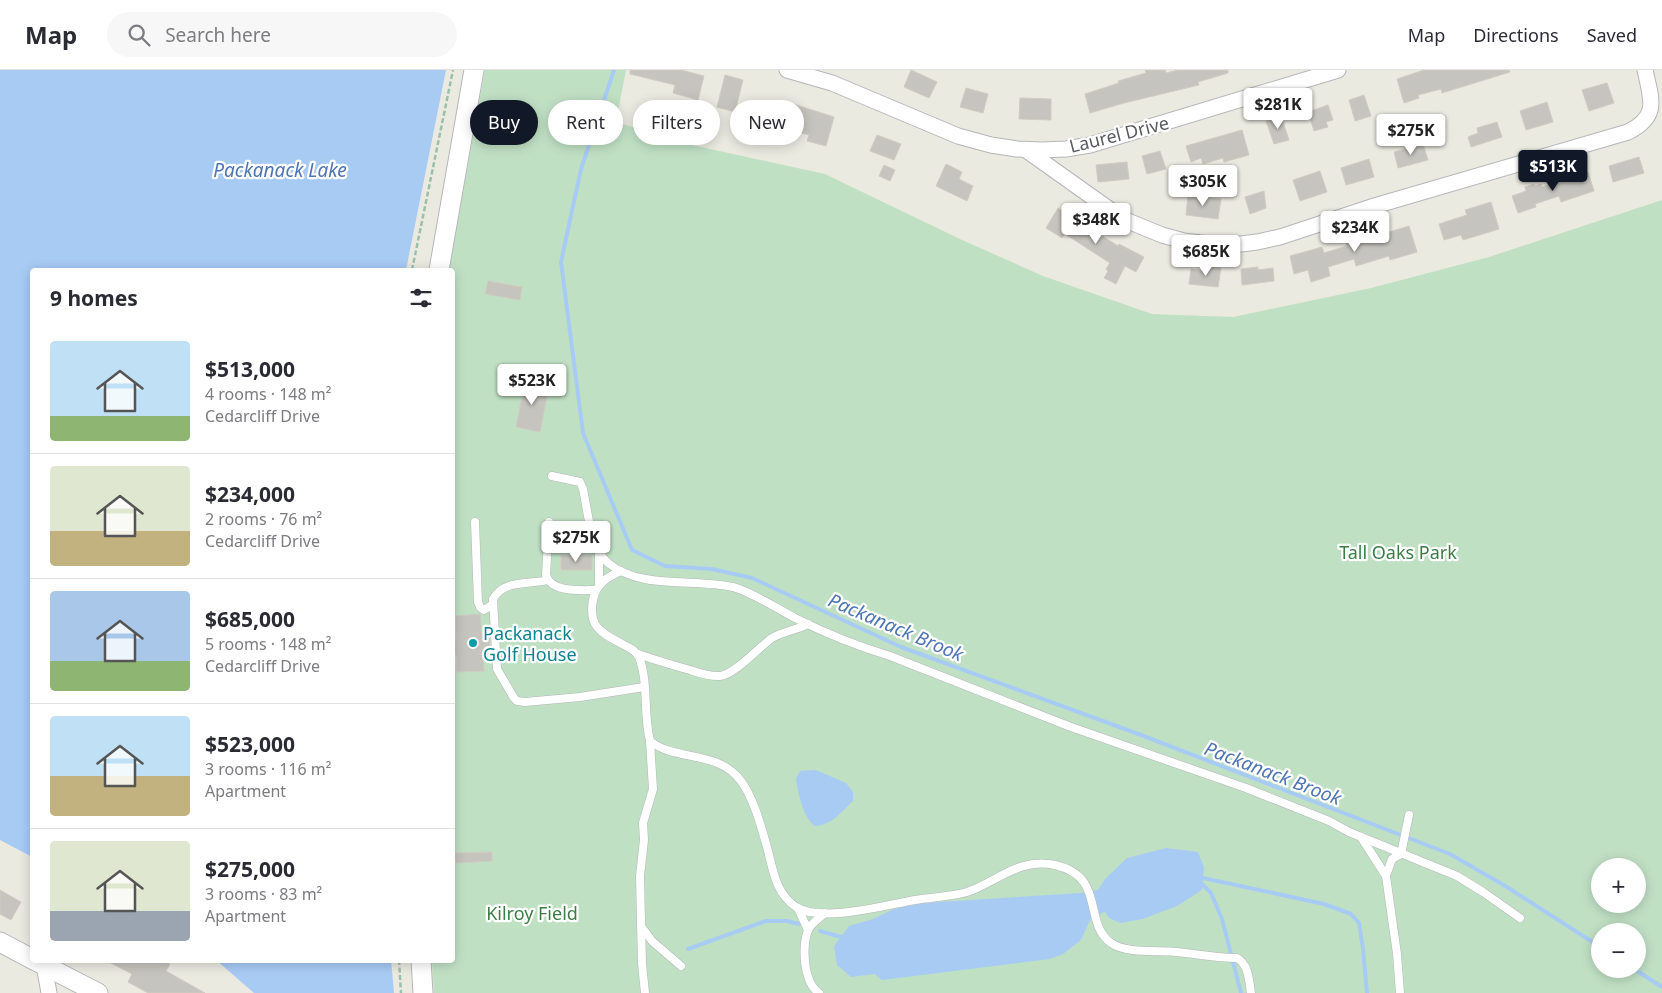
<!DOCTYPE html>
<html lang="en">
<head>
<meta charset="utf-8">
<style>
  :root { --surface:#fff; --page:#f7f7f7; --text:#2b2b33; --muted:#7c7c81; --line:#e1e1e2; --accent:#111827 }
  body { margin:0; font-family:"Noto Sans",sans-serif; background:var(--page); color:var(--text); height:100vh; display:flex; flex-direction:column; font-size:19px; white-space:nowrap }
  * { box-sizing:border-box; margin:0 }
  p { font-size:16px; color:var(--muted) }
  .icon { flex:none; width:28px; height:28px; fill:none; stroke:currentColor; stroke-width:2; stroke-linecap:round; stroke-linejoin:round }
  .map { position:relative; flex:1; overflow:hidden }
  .side { position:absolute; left:30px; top:198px; width:425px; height:695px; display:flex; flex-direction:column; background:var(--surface); border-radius:5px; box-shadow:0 2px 12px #0003 }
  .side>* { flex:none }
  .banner { position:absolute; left:470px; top:30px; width:475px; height:45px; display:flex; gap:10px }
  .buttons { position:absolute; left:1591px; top:788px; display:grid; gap:10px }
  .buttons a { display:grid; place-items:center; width:55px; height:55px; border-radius:50%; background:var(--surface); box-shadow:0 2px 12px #0003; font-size:25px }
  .price { position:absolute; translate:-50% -42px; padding:0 11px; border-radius:5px; background:#fff; color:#222; font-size:16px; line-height:32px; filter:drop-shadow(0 1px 2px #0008) }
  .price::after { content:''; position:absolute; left:50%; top:30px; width:15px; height:11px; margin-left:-8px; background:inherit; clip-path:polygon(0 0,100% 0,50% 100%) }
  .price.current { background:var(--accent); color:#fff }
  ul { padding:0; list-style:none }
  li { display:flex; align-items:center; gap:15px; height:125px; padding:0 20px }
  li+li { border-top:1px solid var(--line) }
  li span { display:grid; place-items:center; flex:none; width:140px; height:100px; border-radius:5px; color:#555 }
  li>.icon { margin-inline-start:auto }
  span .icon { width:60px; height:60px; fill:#fffc; stroke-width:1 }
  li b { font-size:21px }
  h2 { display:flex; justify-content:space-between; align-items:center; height:60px; padding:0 20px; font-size:21px }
  .chip { padding:0 18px; border-radius:22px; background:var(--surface); box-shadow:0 2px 12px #0003; font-size:18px; line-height:45px }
  .chip.current { background:var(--accent); color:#fff }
  header { display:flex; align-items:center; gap:30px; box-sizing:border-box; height:70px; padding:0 25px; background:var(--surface); border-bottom:1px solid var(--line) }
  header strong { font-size:24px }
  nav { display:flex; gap:28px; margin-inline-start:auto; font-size:18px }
  .search { width:350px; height:45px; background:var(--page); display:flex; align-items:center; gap:12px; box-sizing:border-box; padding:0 18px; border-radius:28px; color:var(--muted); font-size:19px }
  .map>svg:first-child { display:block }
  .green { fill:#c0e0c4; fill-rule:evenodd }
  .water { fill:#a8cbf4 }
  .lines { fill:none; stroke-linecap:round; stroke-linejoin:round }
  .stream { stroke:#a8cbf4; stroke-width:4 }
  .building { fill:#c6c4be; stroke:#cfccc1 }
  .service-casing { stroke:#b4b6ba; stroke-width:9 }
  .minor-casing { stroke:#b4b6ba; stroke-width:17 }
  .tertiary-casing { stroke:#b4b6ba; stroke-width:21 }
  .path { stroke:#9ac0a9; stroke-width:2.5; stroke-dasharray:5 2.5; stroke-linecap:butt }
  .service { stroke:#fff; stroke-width:8 }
  .minor { stroke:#fff; stroke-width:15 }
  .tertiary { stroke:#fff; stroke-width:19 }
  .culture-dot { fill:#0f9aa8; stroke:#fff; stroke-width:2 }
  .labels { text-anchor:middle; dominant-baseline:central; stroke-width:4.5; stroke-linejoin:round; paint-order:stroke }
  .street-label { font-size:18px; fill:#5a5c60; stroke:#fff }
  .park-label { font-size:18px; fill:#3d7c47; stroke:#fff }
  .culture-label { font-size:18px; fill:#0d838f; stroke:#fff; text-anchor:start }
  .water-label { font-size:19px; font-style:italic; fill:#4e75b4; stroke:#fff }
</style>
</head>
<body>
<header>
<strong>Map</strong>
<div class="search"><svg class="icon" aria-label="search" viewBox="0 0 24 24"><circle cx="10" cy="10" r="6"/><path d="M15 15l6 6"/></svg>Search here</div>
<nav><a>Map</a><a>Directions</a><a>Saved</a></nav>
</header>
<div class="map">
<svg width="1662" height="923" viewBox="0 0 1662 923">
  <rect width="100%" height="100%" fill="#ebeae1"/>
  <path class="green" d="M485 0H626L616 52 692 75 825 104 960 169 1043 206 1152 244 1233 247 1371 218 1489 187 1662 130V923H434L432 890H452V200H449ZM1600 796H1638V834H1600ZM1600 861H1638V899H1600Z"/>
  <g class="water">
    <path d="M0 0H446L406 200H32V787L0 770Z"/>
    <path d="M816 700 846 713 853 722V731C841 742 831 756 814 756 802 744 798 724 796 708L800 701Z"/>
    <path d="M1166 778 1198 782 1204 797 1202 820 1177 836 1143 849 1120 853 1109 848 1105 842 1092 846 1081 870 1063 884 1050 889 882 910 875 904 851 907 837 895 834 876 849 856 873 849 894 839 923 833 1081 823 1098 820 1105 809 1127 788Z"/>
    <path d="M216 890H391L394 923H254Z"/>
  </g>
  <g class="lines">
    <g class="stream">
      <path d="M614 0 581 99 561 192 583 363 632 480 665 496 712 499 752 508 901 577 1141 665 1450 784 1507 817 1600 877"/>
      <path d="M1203 808 1324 834 1351 844 1359 853 1363 879 1367 923"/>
      <path d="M1202 814 1211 823 1222 849 1241 923"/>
      <path d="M820 861 841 867"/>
      <path d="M688 879 766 851H787L799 854"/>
      <path d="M1634 899 1662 917"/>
    </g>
  </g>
  <g class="building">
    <path d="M630 0H681L704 6 698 30 673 23 675 15 630 4Z"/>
    <path d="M911 0 937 12 929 28 904 17Z"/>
    <path d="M1145 0H1165L1166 3 1178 0H1228V3L1198 12 1199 15 1124 33 1090 43 1085 24 1119 13 1118 11 1146 3Z"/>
    <path d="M1424 0H1509L1510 2 1442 23 1441 19 1418 25 1419 28 1404 33 1397 9Z"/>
    <path d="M725 5 743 10 735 42 717 37Z"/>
    <path d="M1607 13 1614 33 1589 41 1582 20Z"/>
    <path d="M966 18 988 24 983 43 960 37Z"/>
    <path d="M1364 25 1371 46 1355 51 1349 30Z"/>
    <path d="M1020 28 1051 29V50L1019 49Z"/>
    <path d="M784 31 834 47 826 76 807 71 809 65 777 56Z"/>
    <path d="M1547 32 1553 52 1526 60 1520 41Z"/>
    <path d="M647 35 661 40 655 55 641 50Z"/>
    <path d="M1328 35 1333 50 1326 52 1328 57 1314 61 1308 42Z"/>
    <path d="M1281 46 1289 70 1274 74 1266 51Z"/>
    <path d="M1497 52 1502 67 1471 77 1468 67 1478 63 1477 58Z"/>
    <path d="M1242 60 1249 85 1224 92 1223 88 1203 94 1201 88 1191 92 1186 76Z"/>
    <path d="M877 65 901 74 894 90 870 81Z"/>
    <path d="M1423 74 1428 90 1398 98 1394 82Z"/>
    <path d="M1160 81 1166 99 1147 104 1142 86Z"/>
    <path d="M1639 87 1644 103 1613 112 1609 96Z"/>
    <path d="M1369 89 1374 107 1346 115 1341 98Z"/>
    <path d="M1127 92 1129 109 1098 112 1096 95Z"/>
    <path d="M946 94 962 102 959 109 973 116 967 131 936 116Z"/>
    <path d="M884 95 895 100 890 111 879 106Z"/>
    <path d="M1320 101 1327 122 1300 131 1293 110Z"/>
    <path d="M1588 102 1594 121 1561 132 1559 126 1535 134 1536 137 1518 143 1512 126 1526 121 1525 117 1534 114 1535 116 1541 114 1542 117Z"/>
    <path d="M1264 121 1266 138 1250 144 1245 127Z"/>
    <path d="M1188 125 1221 129 1218 149 1186 145Z"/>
    <path d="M1491 132 1499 159 1463 170 1461 165 1444 170 1439 154 1467 145 1465 140Z"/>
    <path d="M1058 138 1118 176 1119 174 1144 187 1136 202 1125 196 1116 214 1104 208 1108 201 1106 199 1110 193 1065 164 1062 168 1046 158Z"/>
    <path d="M1409 156 1417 182 1390 190 1389 186 1356 196 1354 189 1328 197 1330 206 1311 212 1308 200 1294 204 1290 186 1322 177 1324 183 1347 176 1346 173 1368 166 1369 168Z"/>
    <path d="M1205 196 1221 198 1218 217 1189 214 1191 199 1205 201Z"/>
    <path d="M1258 197V200L1273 198 1274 211 1242 215 1241 199Z"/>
    <path d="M488 211 522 217 520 230 485 224Z"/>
    <path d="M525 311 549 316 540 362 516 357Z"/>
    <rect x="561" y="485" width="31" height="15"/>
    <path d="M480 544 482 566H489L491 585H483L484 601 457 602 456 585H453L452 578V569H456L455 546Z"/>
    <path d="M492 782V791L455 793 454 783Z"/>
    <path d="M0 820 21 832 11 850 0 844Z"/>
    <path d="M105 890H163L170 894 166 901 205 923H148L128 912 132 904Z"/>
  </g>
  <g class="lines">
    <g class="service-casing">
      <g id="service">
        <path d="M552 406 580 412 583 419C588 442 590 477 608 493 641 520 694 508 733 517 750 521 778 539 795 548 825 563 857 576 890 586L1071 657 1246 718 1329 751 1349 762 1457 806 1483 822 1520 848"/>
        <path d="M475 452 478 532 480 537 484 540 493 534"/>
        <path d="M549 452 546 505C551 523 581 520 596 520"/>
        <path d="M599 483V514"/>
        <path d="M621 501C607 507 596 514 593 530 588 558 602 563 624 575 630 578 636 581 639 587 649 613 643 644 650 671 676 692 717 679 741 711 754 729 761 756 767 777 773 799 775 823 796 837 822 853 886 835 915 830 932 827 950 827 967 822 997 812 1019 787 1055 795 1107 807 1082 852 1111 873 1127 884 1158 880 1177 882 1197 884 1217 888 1237 888 1249 895 1249 911 1251 923"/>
        <path d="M548 510C529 515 504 509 493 529L497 599 514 628 517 631 525 632 580 627 644 617"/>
        <path d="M638 584C655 590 672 595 690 600 699 603 710 607 720 606 734 605 759 577 772 568 784 561 797 560 808 554"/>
        <path d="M1361 767 1386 806 1392 789 1401 784 1409 745"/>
        <path d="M1386 806 1397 884 1400 923"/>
        <path d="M798 838 808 860"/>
        <path d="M641 856 652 871 681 896"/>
        <path d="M645 923 642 894 640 806 644 770 643 753 653 719 650 671"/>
        <path d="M819 923C803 912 802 877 808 860 811 853 820 848 825 843"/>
      </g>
    </g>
    <g class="minor-casing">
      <g id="minor">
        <path d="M787 0 832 13 958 66 991 75 1017 79 1042 80 1066 79 1090 75 1338 0"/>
        <path d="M1026 80 1123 149 1162 165 1184 171 1208 174 1233 175 1257 172 1280 167 1371 137 1628 62C1660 46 1651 29 1645 0"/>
        <path d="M44 895 49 923"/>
      </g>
    </g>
    <g class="tertiary-casing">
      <g id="tertiary">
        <path d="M439 200 474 0"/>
        <path d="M0 872 32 889"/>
        <path d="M34 890 98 923"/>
        <path d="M421 890 423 923"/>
      </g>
    </g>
    <g class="path">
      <path d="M412 200 453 0"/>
      <path d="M399 890 401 923"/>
    </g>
    <use href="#service" class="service"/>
    <use href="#minor" class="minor"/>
    <use href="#tertiary" class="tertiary"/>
  </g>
  <circle class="culture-dot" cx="473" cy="573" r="5"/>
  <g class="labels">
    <g class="street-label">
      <text transform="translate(1119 64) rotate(-14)">Laurel Drive</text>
    </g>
    <g class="park-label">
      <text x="1398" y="482">Tall Oaks Park</text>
      <text x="532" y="843">Kilroy Field</text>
    </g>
    <g class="culture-label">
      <text x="483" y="563">Packanack<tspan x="483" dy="21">Golf House</tspan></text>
    </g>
    <g class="water-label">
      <text x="280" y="100">Packanack Lake</text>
      <text transform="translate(896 557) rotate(23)">Packanack Brook</text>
      <text transform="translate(1273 703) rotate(21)">Packanack Brook</text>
    </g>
  </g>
</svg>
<div class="buttons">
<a>+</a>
<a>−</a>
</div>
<b class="price" style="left:1278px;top:60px">$281K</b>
<b class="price" style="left:1411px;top:86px">$275K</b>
<b class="price current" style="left:1553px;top:122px">$513K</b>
<b class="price" style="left:1203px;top:137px">$305K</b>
<b class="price" style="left:1096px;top:175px">$348K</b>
<b class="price" style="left:1355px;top:183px">$234K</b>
<b class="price" style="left:1206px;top:207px">$685K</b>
<b class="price" style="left:532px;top:336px">$523K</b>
<b class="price" style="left:576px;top:493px">$275K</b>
<div class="banner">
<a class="chip current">Buy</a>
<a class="chip">Rent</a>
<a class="chip">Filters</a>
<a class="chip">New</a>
</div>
<section class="side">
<h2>9 homes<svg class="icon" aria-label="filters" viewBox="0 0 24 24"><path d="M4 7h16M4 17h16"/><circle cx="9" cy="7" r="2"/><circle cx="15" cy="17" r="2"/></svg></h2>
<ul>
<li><span style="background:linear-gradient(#bfe0f5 75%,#8fb573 0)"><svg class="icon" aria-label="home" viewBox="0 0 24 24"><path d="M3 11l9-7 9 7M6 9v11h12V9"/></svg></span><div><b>$513,000</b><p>4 rooms · 148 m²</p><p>Cedarcliff Drive</p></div></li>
<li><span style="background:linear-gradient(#dfe7d0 65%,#c2b280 0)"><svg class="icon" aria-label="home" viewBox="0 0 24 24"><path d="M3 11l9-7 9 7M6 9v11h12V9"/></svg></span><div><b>$234,000</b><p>2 rooms · 76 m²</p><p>Cedarcliff Drive</p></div></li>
<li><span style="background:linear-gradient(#a9c7e8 70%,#8fb573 0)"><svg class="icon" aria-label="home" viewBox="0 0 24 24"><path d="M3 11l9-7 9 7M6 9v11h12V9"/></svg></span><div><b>$685,000</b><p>5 rooms · 148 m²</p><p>Cedarcliff Drive</p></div></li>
<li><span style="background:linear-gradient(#bfe0f5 60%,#c2b280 0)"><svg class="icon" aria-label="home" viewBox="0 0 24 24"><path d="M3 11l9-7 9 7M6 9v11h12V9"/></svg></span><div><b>$523,000</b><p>3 rooms · 116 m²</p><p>Apartment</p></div></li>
<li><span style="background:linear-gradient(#dfe7d0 70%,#9aa5b1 0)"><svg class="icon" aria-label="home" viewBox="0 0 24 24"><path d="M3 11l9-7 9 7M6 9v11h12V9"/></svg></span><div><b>$275,000</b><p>3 rooms · 83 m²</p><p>Apartment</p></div></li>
</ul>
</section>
</div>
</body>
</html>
